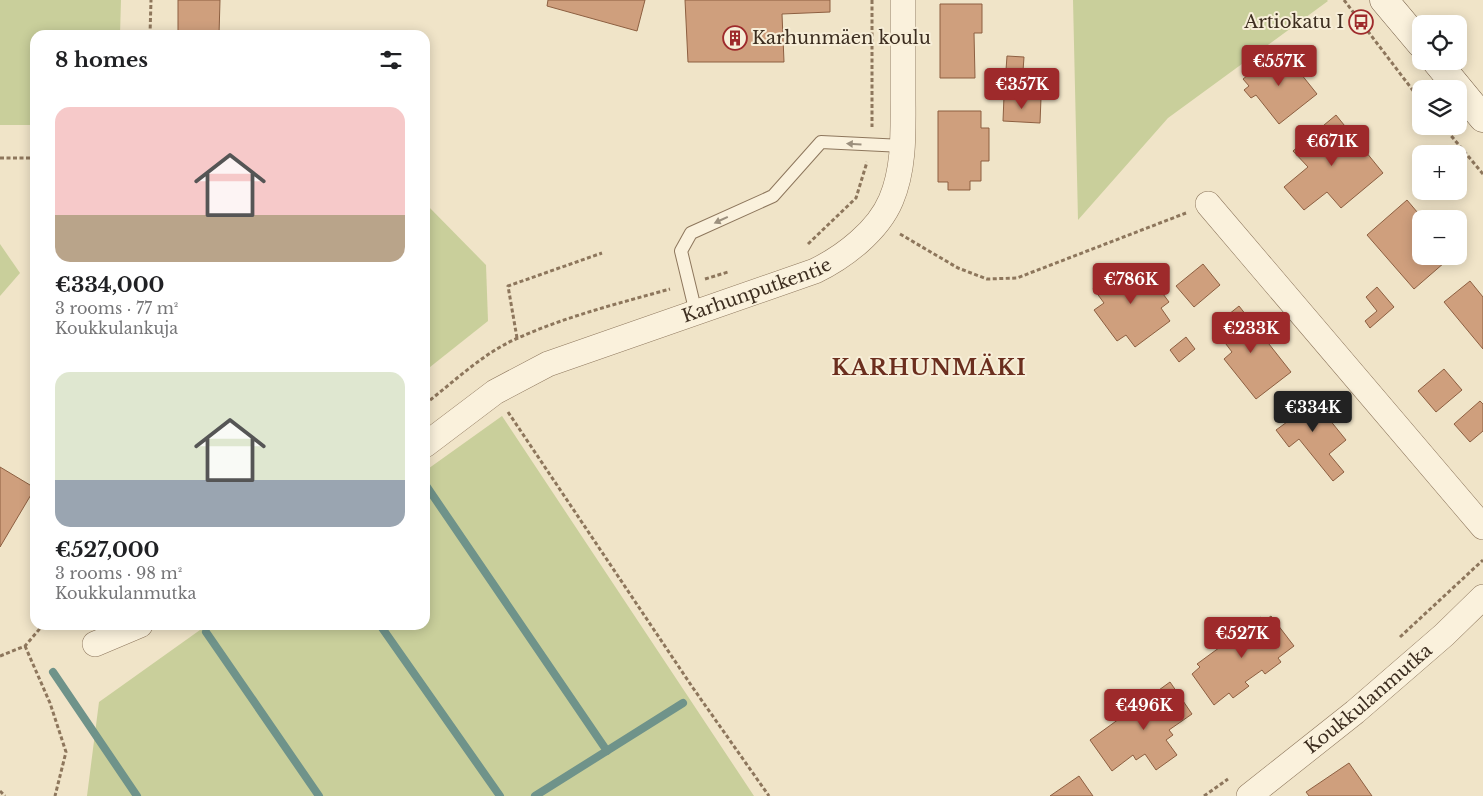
<!DOCTYPE html>
<html lang="en">
<head>
<meta charset="utf-8">
<style>
  :root { --surface:#fff; --page:#f2f2f2; --text:#202124; --muted:#757577; --accent:#9e2a2b }
  body { margin:0; font-family:"Libre Baskerville",serif; background:var(--page); color:var(--text); height:100vh; display:flex; flex-direction:column; font-size:19px; white-space:nowrap }
  * { box-sizing:border-box; margin:0 }
  p { font-size:16px; color:var(--muted) }
  .icon { flex:none; width:28px; height:28px; fill:none; stroke:currentColor; stroke-width:2; stroke-linecap:round; stroke-linejoin:round }
  .map { position:relative; flex:1; overflow:hidden }
  .details { position:absolute; left:30px; top:30px; width:400px; height:600px; display:flex; flex-direction:column; background:var(--surface); border-radius:15px; box-shadow:0 2px 12px #0003 }
  .details>* { flex:none }
  .buttons { position:absolute; left:1412px; top:15px; display:grid; gap:10px }
  .buttons a { display:grid; place-items:center; width:55px; height:55px; border-radius:10px; background:var(--surface); box-shadow:0 2px 12px #0003; font-size:25px }
  .price { position:absolute; translate:-50% -42px; padding:0 11px; border-radius:5px; background:var(--accent); color:#fff; font-size:16px; line-height:32px; filter:drop-shadow(0 1px 2px #0008) }
  .price::after { content:''; position:absolute; left:50%; top:30px; width:15px; height:11px; margin-left:-8px; background:inherit; clip-path:polygon(0 0,100% 0,50% 100%) }
  .price.active { background:#222; color:#fff }
  ul { padding:0; list-style:none }
  li { display:grid; align-content:center; gap:10px; height:265px; padding:0 25px }
  li span { display:grid; place-items:center; height:155px; border-radius:15px; color:#555 }
  li>.icon { margin-inline-start:auto }
  span .icon { width:90px; height:90px; fill:#fffc; stroke-width:1 }
  li b { font-size:21px }
  h2 { display:flex; justify-content:space-between; align-items:center; height:60px; padding:0 25px; font-size:21px }
  .map>svg:first-child { display:block }
  .green { fill:#c9cf9b }
  .lines { fill:none; stroke-linecap:round; stroke-linejoin:round }
  .stream { stroke:#6f938a; stroke-width:8 }
  .building { fill:#cf9f7d; stroke:#8d5f41 }
  .lane-casing { stroke:#8d765c; stroke-width:14 }
  .street-casing { stroke:#8d765c; stroke-width:26 }
  .secondary-casing { stroke:#6f573f; stroke-width:29 }
  .path { stroke:#8d765c; stroke-width:3; stroke-dasharray:4 2.5; stroke-linecap:butt }
  .lane { stroke:#faf1dc; stroke-width:12 }
  .street { stroke:#faf1dc; stroke-width:25 }
  .secondary { stroke:#faf1dc; stroke-width:28 }
  .oneway { fill:#9c907e }
  .labels { text-anchor:middle; dominant-baseline:central; stroke-width:4; stroke-linejoin:round; paint-order:stroke }
  .poi-label { font-size:18px; fill:#3d2e20; stroke:#f7eed8; text-anchor:end }
  .street-label { font-size:18px; fill:#3d2e20; stroke:#f7eed8 }
  .district-label { font-size:22px; font-weight:bold; letter-spacing:1px; fill:#6b2e1e; stroke:#f7eed8 }
</style>
</head>
<body>
<div class="map">
<svg width="1483" height="796" viewBox="0 0 1483 796">
  <rect width="100%" height="100%" fill="#f0e4c8"/>
  <g class="green">
    <path d="M0 0H121L120 35H35V125H0Z"/>
    <path d="M1073 0H1327L1328 1 1168 118 1078 220Z"/>
    <path d="M425 203 486 265 488 321 425 371Z"/>
    <path d="M0 244 20 273 0 296Z"/>
    <path d="M502 416 754 796H87L99 702 207 625H425V471Z"/>
  </g>
  <g class="lines">
    <g class="stream">
      <path d="M425 484 607 751"/>
      <path d="M380 625 500 796"/>
      <path d="M206 632 319 796"/>
      <path d="M53 672 137 796"/>
      <path d="M535 796 683 703"/>
    </g>
  </g>
  <g class="building">
    <path d="M178 0H220L219 35H178Z"/>
    <path d="M548 0H645L637 31 547 6Z"/>
    <path d="M685 0H830V12L782 14 784 62H688Z"/>
    <path d="M940 4H982V33H974L975 78H940Z"/>
    <path d="M1281 49 1317 94 1279 124 1256 95 1251 98 1244 90 1249 86 1243 79Z"/>
    <path d="M1007 56 1024 57 1023 71 1006 70Z"/>
    <path d="M1004 96 1041 98 1040 123 1003 121Z"/>
    <path d="M938 111H981V128H989V161H981V181H970V190H948V182H938Z"/>
    <path d="M1336 115 1383 173 1341 208 1327 192 1304 210 1284 187 1308 167 1293 151Z"/>
    <path d="M1407 200 1423 219H1421V256H1452L1414 289 1367 235Z"/>
    <path d="M1203 264 1220 285 1194 307 1176 286Z"/>
    <path d="M1124 265 1131 275 1143 267 1169 302 1161 308 1170 321 1135 347 1126 335 1117 341 1094 310 1104 303 1093 288Z"/>
    <path d="M1470 281 1483 297V349L1444 302Z"/>
    <path d="M1377 287 1394 307 1370 328 1365 321 1377 311 1366 297Z"/>
    <path d="M1239 306 1291 372 1256 399 1224 359 1232 352 1213 327Z"/>
    <path d="M1186 337 1195 349 1179 362 1170 350Z"/>
    <path d="M1444 369 1462 390 1436 412 1418 391Z"/>
    <path d="M1308 393 1346 440 1329 454 1344 472 1333 481 1299 439 1289 447 1276 430 1287 422 1281 415Z"/>
    <path d="M1480 401 1483 404V431L1470 442 1454 424Z"/>
    <path d="M0 467 35 488 0 547Z"/>
    <path d="M1271 616 1294 646 1278 658 1281 662 1265 674 1262 670 1245 682 1249 686 1233 698 1229 693 1214 705 1192 674 1200 667 1197 664 1261 617 1264 621Z"/>
    <path d="M1170 682 1192 714 1169 730 1173 735 1166 740 1177 755 1156 770 1145 754 1136 760 1133 755 1112 771 1090 740Z"/>
    <path d="M1349 763 1372 796H1309L1306 792Z"/>
    <path d="M1079 776 1093 796H1050Z"/>
  </g>
  <g class="lines">
    <g class="lane-casing">
      <path id="lane" d="M696 313 681 251 691 233 773 196 821 142 903 146"/>
    </g>
    <g class="street-casing">
      <g id="street">
        <path d="M1208 204 1483 527"/>
        <path id="s1" d="M425 445 495 392 548 364 815 271C844 257 878 231 891 200 905 167 903 130 903 95 903 63 903 32 903 0"/>
        <path d="M95 644 140 625"/>
        <path id="s2" d="M1249 796 1355 712 1444 635 1483 597"/>
      </g>
    </g>
    <g class="secondary-casing">
      <g id="secondary">
        <path d="M1384 0 1421 44"/>
        <path d="M1436 61 1483 118"/>
      </g>
    </g>
    <g class="path">
      <path d="M872 0V127"/>
      <path d="M1344 0 1421 101"/>
      <path d="M150 35 151 0"/>
      <path d="M1443 126 1483 174"/>
      <path d="M0 158H35"/>
      <path d="M900 234 958 268 987 279 1017 278 1186 213"/>
      <path d="M808 244 856 198 867 162"/>
      <path d="M705 279 728 272"/>
      <path d="M517 338 508 286 602 253"/>
      <path d="M425 404C455 381 483 353 518 338 567 316 620 303 670 289"/>
      <path d="M508 412 693 688 769 796"/>
      <path d="M1400 637 1483 560"/>
      <path d="M25 646 50 703 66 752 55 796"/>
      <path d="M0 656 25 646 43 625"/>
      <path d="M0 791 5 796"/>
      <path d="M1204 796 1228 779"/>
    </g>
    <use href="#lane" class="lane"/>
    <use href="#street" class="street"/>
    <use href="#secondary" class="secondary"/>
  </g>
  <defs><path id="oneway-solid" d="M-6-.8H1V-3.2L6.5 0L1 3.2V.8H-6Z" transform="scale(1.25)"/></defs>
  <g class="oneway">
    <use href="#oneway-solid" transform="translate(854 144) rotate(-177)"/>
    <use href="#oneway-solid" transform="translate(721 220) rotate(155)"/>
  </g>
  <defs>
    <g id="bus-ring" transform="scale(1.25)"><circle r="9.5" fill="#f7eed8" stroke="#9e2a2b" stroke-width="1.5"/><path d="M-5-6H5V4H4V6H2V4H-2V6H-4V4H-5ZM-3.5-4V0h7V-4ZM-3.5 1.2v1.5H-2V1.2ZM2 1.2v1.5H3.5V1.2Z" fill="#9e2a2b"/></g>
    <g id="building-ring" transform="scale(1.25)"><circle r="9.5" fill="#f7eed8" stroke="#9e2a2b" stroke-width="1.5"/><path d="M-4-6H4V6H1V3H-1V6H-4ZM-2.5-4.3h1.7v1.8h-1.7ZM.8-4.3h1.7v1.8H.8ZM-2.5-1h1.7V.8h-1.7ZM.8-1h1.7V.8H.8Z" fill="#9e2a2b"/></g>
  </defs>
  <g fill-rule="evenodd">
    <use href="#bus-ring" x="1361" y="22"/>
    <use href="#building-ring" x="735" y="38"/>
  </g>
  <g class="labels">
    <g class="poi-label">
      <text x="1344" y="22">Artiokatu I</text>
      <text x="752" y="38" text-anchor="start">Karhunmäen koulu</text>
    </g>
    <g class="street-label">
      <text stroke="none"><textPath href="#s1" startOffset="369">Karhunputkentie</textPath></text>
      <text stroke="none"><textPath href="#s2" startOffset="154">Koukkulanmutka</textPath></text>
    </g>
    <g class="district-label">
      <text x="929" y="367">KARHUNMÄKI</text>
    </g>
  </g>
</svg>
<div class="buttons">
<a><svg class="icon" aria-label="locate" viewBox="0 0 24 24"><circle cx="12" cy="12" r="6"/><path d="M12 2v4M12 18v4M2 12h4M18 12h4"/></svg></a>
<a><svg class="icon" aria-label="layers" viewBox="0 0 24 24"><path d="M12 4l9 5-9 5-9-5zM3 14l9 5 9-5"/></svg></a>
<a>+</a>
<a>−</a>
</div>
<b class="price" style="left:1279px;top:87px">€557K</b>
<b class="price" style="left:1022px;top:110px">€357K</b>
<b class="price" style="left:1332px;top:167px">€671K</b>
<b class="price" style="left:1131px;top:305px">€786K</b>
<b class="price" style="left:1251px;top:354px">€233K</b>
<b class="price active" style="left:1313px;top:433px">€334K</b>
<b class="price" style="left:1242px;top:659px">€527K</b>
<b class="price" style="left:1144px;top:731px">€496K</b>
<section class="details">
<h2>8 homes<svg class="icon" aria-label="filters" viewBox="0 0 24 24"><path d="M4 7h16M4 17h16"/><circle cx="9" cy="7" r="2"/><circle cx="15" cy="17" r="2"/></svg></h2>
<ul>
<li><span style="background:linear-gradient(#f6c9c9 70%,#b9a48a 0)"><svg class="icon" aria-label="home" viewBox="0 0 24 24"><path d="M3 11l9-7 9 7M6 9v11h12V9"/></svg></span><div><b>€334,000</b><p>3 rooms · 77 m²</p><p>Koukkulankuja</p></div></li>
<li><span style="background:linear-gradient(#dfe7d0 70%,#9aa5b1 0)"><svg class="icon" aria-label="home" viewBox="0 0 24 24"><path d="M3 11l9-7 9 7M6 9v11h12V9"/></svg></span><div><b>€527,000</b><p>3 rooms · 98 m²</p><p>Koukkulanmutka</p></div></li>
</ul>
</section>
</div>
</body>
</html>
